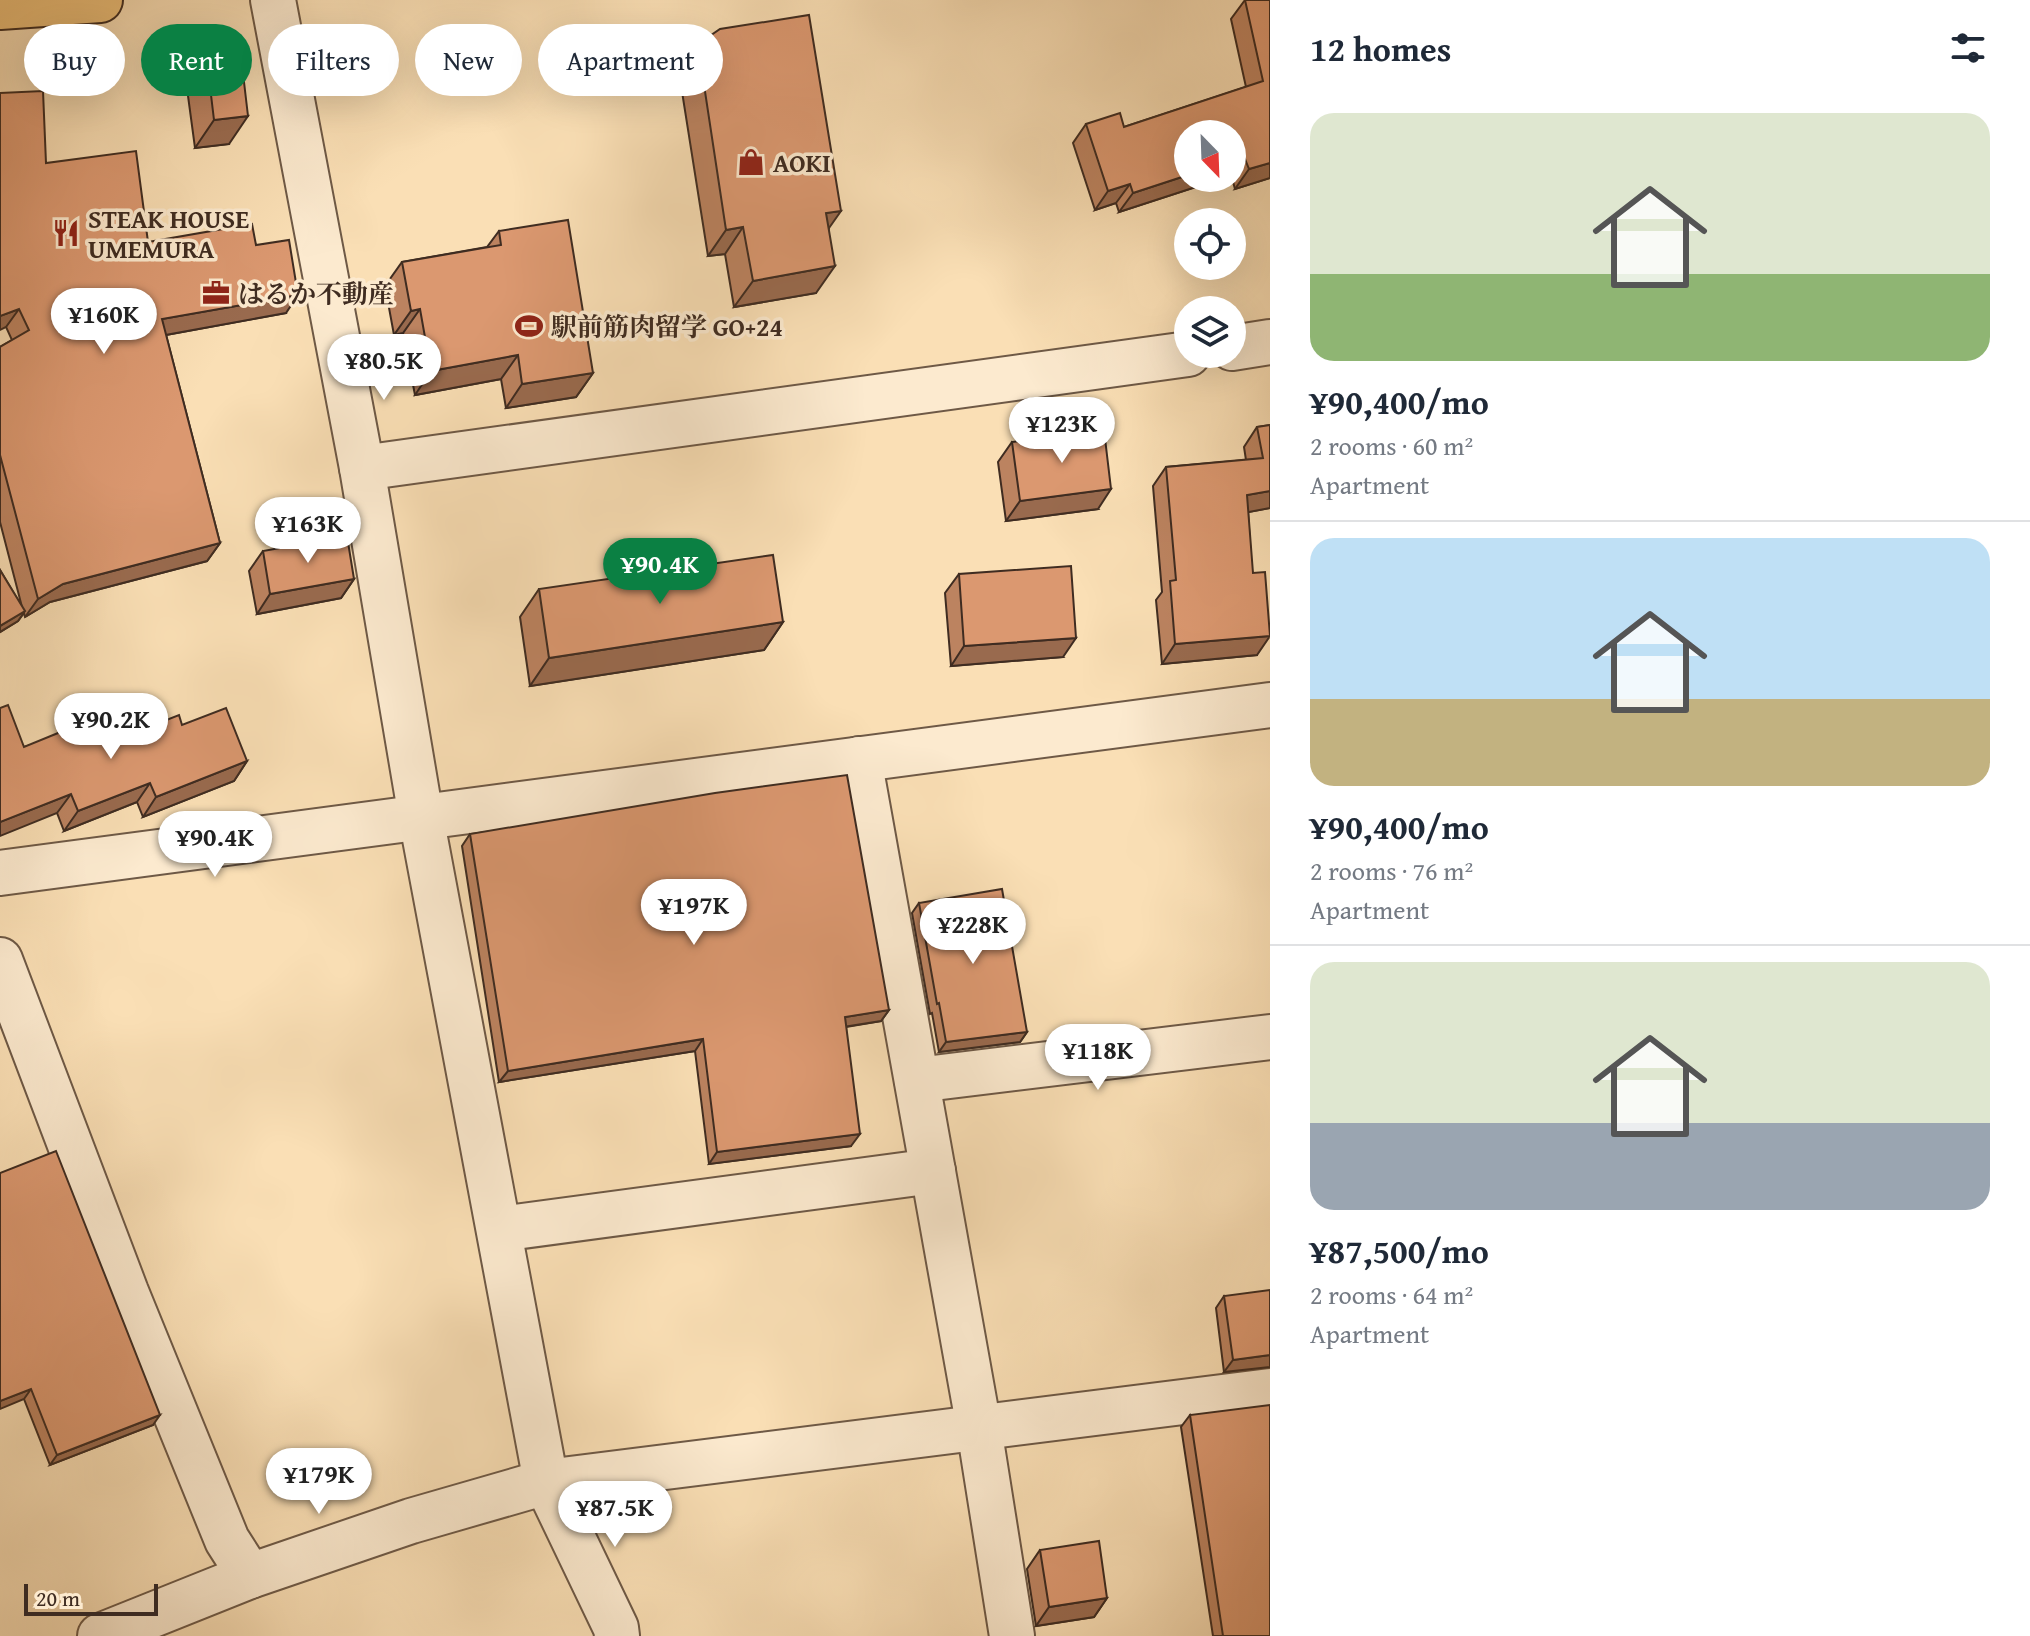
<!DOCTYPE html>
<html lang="en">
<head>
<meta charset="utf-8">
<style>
  :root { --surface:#fff; --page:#f2f2f3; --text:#1f2937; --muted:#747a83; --line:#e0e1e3; --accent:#0b8043 }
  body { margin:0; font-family:"Gentium Book Plus","Noto Serif JP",serif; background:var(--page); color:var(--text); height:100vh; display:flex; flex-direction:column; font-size:30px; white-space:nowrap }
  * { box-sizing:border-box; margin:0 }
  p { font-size:26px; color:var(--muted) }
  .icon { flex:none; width:44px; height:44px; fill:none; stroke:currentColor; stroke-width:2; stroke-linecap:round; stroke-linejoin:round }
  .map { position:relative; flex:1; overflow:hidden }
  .drawer { display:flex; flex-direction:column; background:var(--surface); width:760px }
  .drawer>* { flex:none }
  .top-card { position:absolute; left:24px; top:24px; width:760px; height:72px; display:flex; gap:16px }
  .needle { width:52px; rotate:157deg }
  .buttons { position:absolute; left:1174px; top:120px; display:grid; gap:16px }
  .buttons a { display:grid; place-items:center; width:72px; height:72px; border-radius:50%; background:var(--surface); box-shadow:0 8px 32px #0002; font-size:40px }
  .scale { position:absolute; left:24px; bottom:20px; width:134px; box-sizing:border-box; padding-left:8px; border:4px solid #3f2c21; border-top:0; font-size:22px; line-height:28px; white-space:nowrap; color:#3f2c21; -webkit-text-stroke:6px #fceacf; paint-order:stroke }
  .price { position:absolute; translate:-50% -68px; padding:0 18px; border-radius:28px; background:#fff; color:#222; font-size:26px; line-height:52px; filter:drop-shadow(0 2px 4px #0008) }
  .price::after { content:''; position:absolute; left:50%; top:48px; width:24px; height:18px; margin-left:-12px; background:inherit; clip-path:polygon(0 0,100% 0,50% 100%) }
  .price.on { background:var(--accent); color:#fff }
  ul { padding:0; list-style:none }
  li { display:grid; align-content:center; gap:16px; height:424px; padding:0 40px }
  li+li { border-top:2px solid var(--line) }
  li span { display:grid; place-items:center; height:248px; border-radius:24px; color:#555 }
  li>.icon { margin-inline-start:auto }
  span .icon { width:144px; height:144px; fill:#fffc; stroke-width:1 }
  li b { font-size:34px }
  h2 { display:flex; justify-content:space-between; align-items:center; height:96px; padding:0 40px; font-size:34px }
  .chip { padding:0 28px; border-radius:36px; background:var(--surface); box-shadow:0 8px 32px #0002; font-size:28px; line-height:72px }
  .chip.on { background:var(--accent); color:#fff }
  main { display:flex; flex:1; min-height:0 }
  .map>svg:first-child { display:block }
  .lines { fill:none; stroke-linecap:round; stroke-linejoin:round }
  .minor-casing { stroke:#6e5946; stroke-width:48 }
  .primary-casing { stroke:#3f2c21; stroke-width:48 }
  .minor { stroke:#fceacf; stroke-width:44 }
  .primary { stroke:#edc07a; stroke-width:44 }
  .wall { fill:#bc8360; stroke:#3f2c21; stroke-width:2 }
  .shaded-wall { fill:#996a4e; stroke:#3f2c21; stroke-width:2 }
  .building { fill:#db9870; stroke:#3f2c21; stroke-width:2 }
  .labels { text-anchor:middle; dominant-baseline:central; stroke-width:7; stroke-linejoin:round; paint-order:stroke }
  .poi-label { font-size:26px; font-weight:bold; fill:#3f2c21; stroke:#fceacf; text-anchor:start }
</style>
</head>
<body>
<main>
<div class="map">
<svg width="1270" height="1636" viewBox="0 0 1270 1636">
  <rect width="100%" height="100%" fill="#fadfb5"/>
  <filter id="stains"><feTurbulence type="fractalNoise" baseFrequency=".0025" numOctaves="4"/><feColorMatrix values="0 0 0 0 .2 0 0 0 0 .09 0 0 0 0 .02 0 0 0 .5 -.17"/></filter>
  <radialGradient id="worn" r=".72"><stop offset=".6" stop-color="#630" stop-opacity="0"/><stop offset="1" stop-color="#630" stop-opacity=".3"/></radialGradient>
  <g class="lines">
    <g class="minor-casing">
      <g id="minor">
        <path d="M273 0 362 468 421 817 546 1482 616 1628 617 1636"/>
        <path d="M1232 348 1270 342"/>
        <path d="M362 468 1188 354"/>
        <path d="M859 759 979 1428 1012 1636"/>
        <path d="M0 873 1270 705"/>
        <path d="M0 960 126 1292 227 1540 250 1576"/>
        <path d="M917 1080 1270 1037"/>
        <path d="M500 1229 933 1171"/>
        <path d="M100 1636 250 1576 411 1521 546 1482 1270 1391"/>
      </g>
    </g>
    <g class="primary-casing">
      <path id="primary" d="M0 7 100 0"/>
    </g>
    <use href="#minor" class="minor"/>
    <use href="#primary" class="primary"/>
  </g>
  <g class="wall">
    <path d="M1245 0H1270V178L1235 189 1232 178V134L1188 178H1231L1202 187V185L1119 212 1116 203 1095 210 1073 143 1086 124 1124 127 1246 87 1231 19Z"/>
    <path d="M707 38 829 228 816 293 734 307 725 254 708 256 680 79 688 64Z"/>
    <path d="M206 53 229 144 195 148 186 81Z"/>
    <path d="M46 163 148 242 256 245 286 313 166 335 220 543 207 561 50 602 25 617 24 613 18 621 0 632V570L22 607 0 522V347L12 340 6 327Z"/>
    <path d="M499 231 593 373 576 397 506 408 501 379 415 395 403 333 394 335 385 286 402 262 487 247Z"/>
    <path d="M1270 425V508L1248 512 1257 655 1162 664 1156 600 1162 592 1153 486 1166 467 1246 460 1244 447 1257 427Z"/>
    <path d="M1012 442 1098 509 1006 521 998 462Z"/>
    <path d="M263 551 354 579 341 598 257 614 249 571Z"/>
    <path d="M959 574 1063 657 951 666 945 593Z"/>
    <path d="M539 589 783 622 764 650 530 686 520 617Z"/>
    <path d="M182 725 247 761 234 781 143 817 137 802 64 831 57 813 24 747 64 736 108 743Z"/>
    <path d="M470 834 889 1010 881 1021 846 1027 851 1146 709 1164 695 1051 499 1082 462 846Z"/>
    <path d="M919 903 1027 1032 1020 1042 939 1052 932 1013 930 1014 912 913Z"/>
    <path d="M0 1173 153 1425 50 1465 24 1399Z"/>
    <path d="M1224 1296 1267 1366 1224 1372 1216 1308Z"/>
    <path d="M1190 1415 1270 1636H1213L1181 1427Z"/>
    <path d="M1040 1550 1107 1598 1094 1617 1036 1626 1027 1569Z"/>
  </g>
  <g class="shaded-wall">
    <path d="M248 116 229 144 195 148 214 120Z"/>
    <path d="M1245 159 1232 178V163Z"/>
    <path d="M1270 163V178L1235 189 1249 169Z"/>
    <path d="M1188 175V178H1207L1202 185 1119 212 1133 193Z"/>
    <path d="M1209 178H1231L1202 187Z"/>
    <path d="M1130 184 1116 203 1095 210 1108 191Z"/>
    <path d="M841 211 822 238 826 213Z"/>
    <path d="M743 227 725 254 708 256 726 230Z"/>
    <path d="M835 266 816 293 734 307 753 281Z"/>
    <path d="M298 295 286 313 149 338 162 319Z"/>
    <path d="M19 309 6 327 0 330V316Z"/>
    <path d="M420 309 403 333 394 335 411 311Z"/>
    <path d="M518 355 501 379 415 395 431 371Z"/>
    <path d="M593 373 576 397 506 408 522 384Z"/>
    <path d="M1111 489 1098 509 1006 521 1020 501Z"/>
    <path d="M1270 491V508L1233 515 1247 495Z"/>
    <path d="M220 543 207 561 50 602 25 617 38 599 63 584Z"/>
    <path d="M354 579 341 598 257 614 270 594Z"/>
    <path d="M25 611 18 621 0 632V626Z"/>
    <path d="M783 622 764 650 530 686 549 658Z"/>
    <path d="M1270 636 1257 655 1162 664 1175 644Z"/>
    <path d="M1076 638 1063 657 951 666 964 646Z"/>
    <path d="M247 761 234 781 143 817 156 797Z"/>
    <path d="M150 783 137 802 64 831 78 811Z"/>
    <path d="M71 794 57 813 0 836V822Z"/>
    <path d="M889 1010 881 1021 837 1028 845 1017Z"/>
    <path d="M1027 1032 1020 1042 939 1052 946 1042Z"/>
    <path d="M703 1039 695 1051 499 1082 508 1071Z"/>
    <path d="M860 1134 851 1146 709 1164 717 1152Z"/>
    <path d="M1270 1355V1367L1224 1372 1233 1360Z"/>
    <path d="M31 1389 24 1399 0 1409V1401Z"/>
    <path d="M160 1415 153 1425 50 1465 57 1455Z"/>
    <path d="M1107 1598 1094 1617 1036 1626 1049 1607Z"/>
  </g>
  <g class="building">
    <path d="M1245 0H1270V163L1249 169 1245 159 1232 163V134H1188V175L1133 193 1130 184 1108 191 1086 124 1120 113 1124 127 1263 81Z"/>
    <path d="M809 15 841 211 826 213 835 266 753 281 743 227 726 230 699 52 707 38 720 29Z"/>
    <path d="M240 48 248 116 214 120 206 53Z"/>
    <path d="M43 91 46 163 136 151 148 242 252 224 256 245 289 240 298 295 162 319 220 543 63 584 38 599 0 455V347L29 330 19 309 0 316V93Z"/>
    <path d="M568 220 593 373 522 384 518 355 431 371 420 309 411 311 402 262 501 245 499 231Z"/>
    <path d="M1270 425V491L1247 495 1253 573 1265 572 1270 636 1175 644 1170 581 1176 580 1166 467 1263 458 1257 427Z"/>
    <path d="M1104 430 1111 489 1020 501 1012 442Z"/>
    <path d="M347 536 354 579 270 594 263 551Z"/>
    <path d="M773 555 783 622 549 658 539 589Z"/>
    <path d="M1071 566 1076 638 964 646 959 574Z"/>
    <path d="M0 570 25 611 0 626Z"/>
    <path d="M8 705 24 747 63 731 64 736 100 722 108 743 179 715 182 725 226 708 247 761 156 797 150 783 78 811 71 794 0 822V708Z"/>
    <path d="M847 775 889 1010 845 1017 860 1134 717 1152 703 1039 508 1071 470 834 715 793Z"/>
    <path d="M1002 889 1027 1032 946 1042 939 1003 937 1004 919 903Z"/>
    <path d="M56 1151 160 1415 57 1455 31 1389 0 1401V1173Z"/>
    <path d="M1270 1290V1355L1233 1360 1224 1296Z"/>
    <path d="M1270 1405V1636H1223L1190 1415Z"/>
    <path d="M1099 1541 1107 1598 1049 1607 1040 1550Z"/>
  </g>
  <defs>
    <g id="shop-bare" transform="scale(2.16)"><path d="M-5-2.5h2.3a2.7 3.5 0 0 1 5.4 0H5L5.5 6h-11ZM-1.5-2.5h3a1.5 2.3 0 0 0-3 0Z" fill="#8f2418" stroke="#fceacf" stroke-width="2.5" paint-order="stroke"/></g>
    <g id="restaurant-bare" transform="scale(2.16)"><path d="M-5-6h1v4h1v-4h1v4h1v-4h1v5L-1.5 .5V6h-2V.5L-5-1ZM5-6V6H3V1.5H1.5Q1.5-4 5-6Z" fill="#8f2418" stroke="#fceacf" stroke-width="2.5" paint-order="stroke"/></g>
    <g id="office-bare" transform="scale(2.16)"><path d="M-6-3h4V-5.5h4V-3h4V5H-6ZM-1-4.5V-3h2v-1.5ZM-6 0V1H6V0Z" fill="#8f2418" stroke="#fceacf" stroke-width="2.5" paint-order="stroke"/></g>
    <g id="stadium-bare" transform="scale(2.16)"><path d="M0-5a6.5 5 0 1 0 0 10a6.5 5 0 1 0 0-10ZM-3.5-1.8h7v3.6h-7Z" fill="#8f2418" stroke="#fceacf" stroke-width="2.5" paint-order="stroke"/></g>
  </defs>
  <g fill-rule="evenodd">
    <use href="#shop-bare" x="751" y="162"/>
    <use href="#restaurant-bare" x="66" y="233"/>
    <use href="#office-bare" x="216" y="293"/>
    <use href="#stadium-bare" x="529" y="326"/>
  </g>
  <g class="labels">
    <g class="poi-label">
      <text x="773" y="162">AOKI</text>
      <text x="88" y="218">STEAK HOUSE<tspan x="88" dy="30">UMEMURA</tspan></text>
      <text x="238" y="293">はるか不動産</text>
      <text x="551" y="326">駅前筋肉留学 GO+24</text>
    </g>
  </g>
  <rect width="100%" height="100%" filter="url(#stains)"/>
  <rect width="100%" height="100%" fill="url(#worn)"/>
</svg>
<div class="buttons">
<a><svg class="needle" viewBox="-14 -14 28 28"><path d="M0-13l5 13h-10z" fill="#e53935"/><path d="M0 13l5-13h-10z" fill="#747a83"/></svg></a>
<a><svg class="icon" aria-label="locate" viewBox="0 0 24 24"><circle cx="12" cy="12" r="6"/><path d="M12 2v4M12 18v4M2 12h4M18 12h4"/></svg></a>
<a><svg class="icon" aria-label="layers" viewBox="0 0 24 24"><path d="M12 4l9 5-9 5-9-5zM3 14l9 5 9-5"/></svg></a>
</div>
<div class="scale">20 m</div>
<b class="price" style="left:104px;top:356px">¥160K</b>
<b class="price" style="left:384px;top:402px">¥80.5K</b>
<b class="price" style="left:1062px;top:465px">¥123K</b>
<b class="price" style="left:308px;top:565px">¥163K</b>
<b class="price on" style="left:660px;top:606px">¥90.4K</b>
<b class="price" style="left:111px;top:761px">¥90.2K</b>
<b class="price" style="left:215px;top:879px">¥90.4K</b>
<b class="price" style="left:694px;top:947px">¥197K</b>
<b class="price" style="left:973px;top:966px">¥228K</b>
<b class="price" style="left:1098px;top:1092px">¥118K</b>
<b class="price" style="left:319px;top:1516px">¥179K</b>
<b class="price" style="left:615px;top:1549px">¥87.5K</b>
<div class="top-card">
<a class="chip">Buy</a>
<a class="chip on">Rent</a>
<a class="chip">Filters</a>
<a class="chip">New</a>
<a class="chip">Apartment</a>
</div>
</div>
<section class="drawer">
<h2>12 homes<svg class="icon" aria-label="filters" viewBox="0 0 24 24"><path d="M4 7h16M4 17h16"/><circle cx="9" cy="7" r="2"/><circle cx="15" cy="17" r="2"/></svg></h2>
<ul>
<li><span style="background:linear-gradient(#dfe7d0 65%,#8fb573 0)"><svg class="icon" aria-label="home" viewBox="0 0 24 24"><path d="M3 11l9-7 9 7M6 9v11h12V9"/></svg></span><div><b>¥90,400/mo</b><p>2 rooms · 60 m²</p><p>Apartment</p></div></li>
<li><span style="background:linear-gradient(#bfe0f5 65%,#c2b280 0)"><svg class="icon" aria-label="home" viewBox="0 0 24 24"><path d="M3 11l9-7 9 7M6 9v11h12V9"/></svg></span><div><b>¥90,400/mo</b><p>2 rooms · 76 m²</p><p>Apartment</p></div></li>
<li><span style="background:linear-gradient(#dfe7d0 65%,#9aa5b1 0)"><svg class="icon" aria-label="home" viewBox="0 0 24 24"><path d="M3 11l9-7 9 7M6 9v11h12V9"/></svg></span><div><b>¥87,500/mo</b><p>2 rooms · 64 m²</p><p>Apartment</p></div></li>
</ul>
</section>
</main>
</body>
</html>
